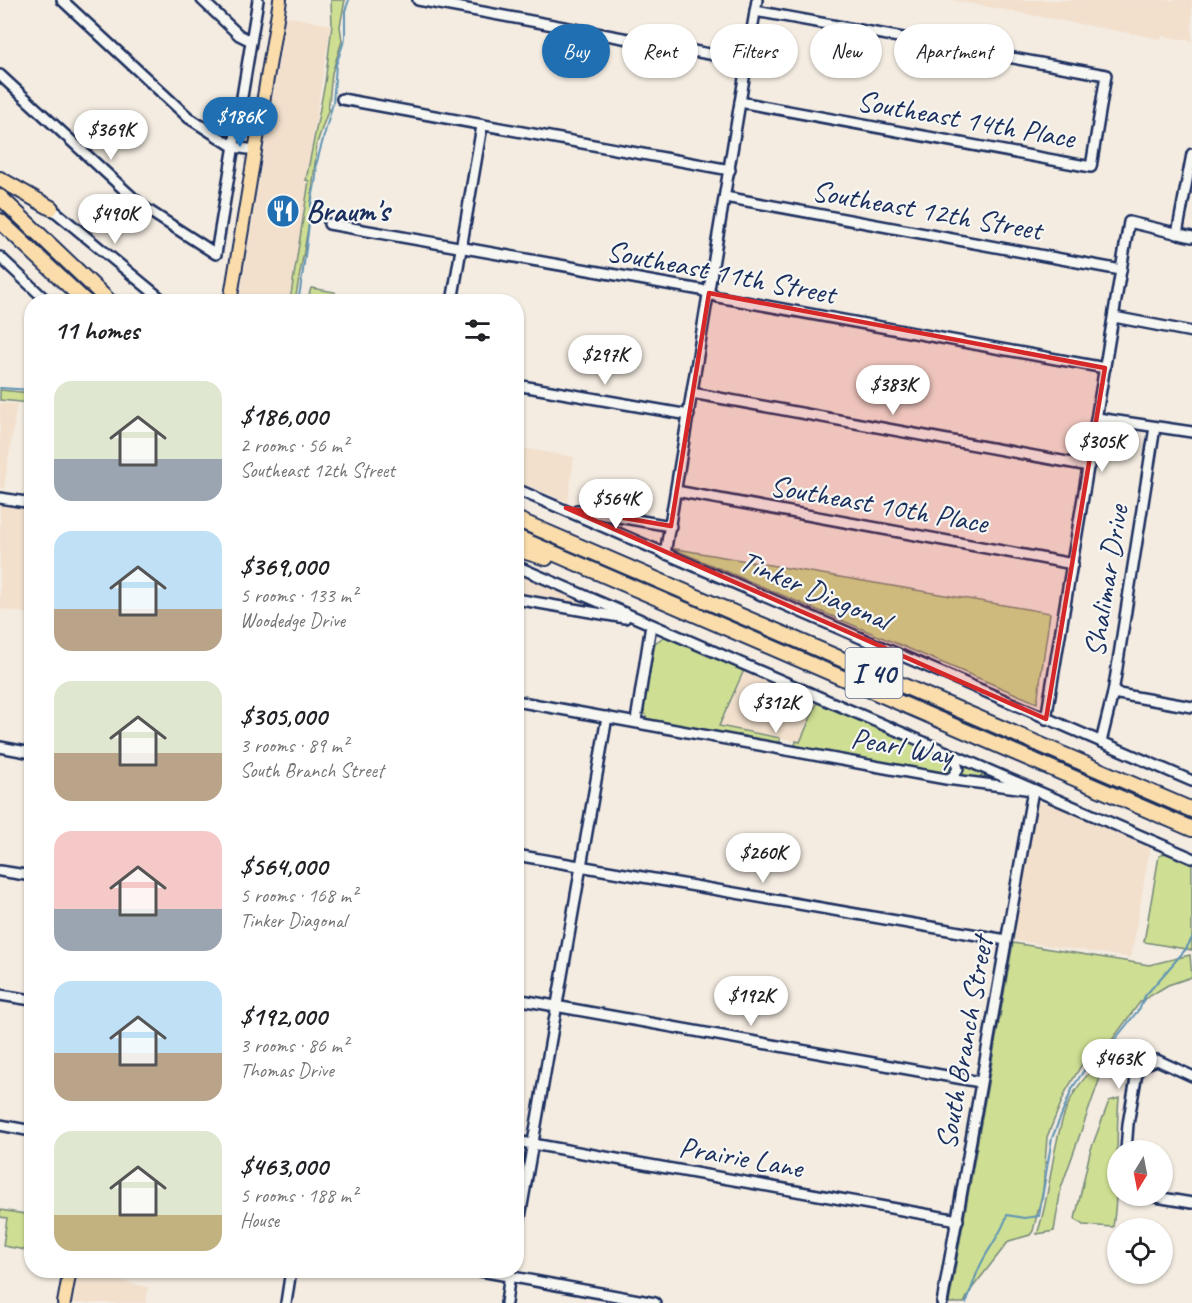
<!DOCTYPE html>
<html lang="en">
<head>
<meta charset="utf-8">
<style>
  :root { --surface:#fff; --page:#f6f6f6; --text:#202124; --muted:#757577; --accent:#1f6fb2 }
  body { margin:0; font-family:Caveat,sans-serif; background:var(--page); color:var(--text); height:100vh; display:flex; flex-direction:column; font-size:22px; white-space:nowrap }
  * { box-sizing:border-box; margin:0 }
  p { font-size:20px; color:var(--muted) }
  .icon { flex:none; width:33px; height:33px; fill:none; stroke:currentColor; stroke-width:2; stroke-linecap:round; stroke-linejoin:round }
  .map { position:relative; flex:1; overflow:hidden }
  .panel { position:absolute; left:24px; top:294px; width:500px; height:984px; display:flex; flex-direction:column; background:var(--surface); border-radius:24px; box-shadow:0 2px 4px #0004 }
  .panel>* { flex:none }
  .guide { position:absolute; left:542px; top:24px; width:560px; height:54px; display:flex; gap:12px }
  .needle { width:39px; rotate:190deg }
  .controls { position:absolute; left:1107px; top:1140px; display:grid; gap:12px }
  .controls a { display:grid; place-items:center; width:66px; height:66px; border-radius:50%; background:var(--surface); box-shadow:0 2px 4px #0004; font-size:30px }
  .price { position:absolute; translate:-50% -51px; padding:0 14px; border-radius:21px; background:#fff; color:#222; font-size:20px; line-height:39px; filter:drop-shadow(0 2px 3px #0008) }
  .price::after { content:''; position:absolute; left:50%; top:36px; width:18px; height:14px; margin-left:-9px; background:inherit; clip-path:polygon(0 0,100% 0,50% 100%) }
  .price.active { background:var(--accent); color:#fff }
  ul { padding:0; list-style:none }
  li { display:flex; align-items:center; gap:18px; height:150px; padding:0 30px }
  li span { display:grid; place-items:center; flex:none; width:168px; height:120px; border-radius:18px; color:#555 }
  li>.icon { margin-inline-start:auto }
  span .icon { width:72px; height:72px; fill:#fffc; stroke-width:1 }
  li b { font-size:26px }
  h2 { display:flex; justify-content:space-between; align-items:center; height:72px; padding:0 30px; font-size:26px }
  .tag { padding:0 21px; border-radius:27px; background:var(--surface); box-shadow:0 2px 4px #0004; font-size:21px; line-height:54px }
  .tag.active { background:var(--accent); color:#fff }
  .map>svg:first-child { display:block }
  .built { fill:#f2e0cd }
  .green { fill:#cedf93; stroke:#748778; stroke-width:1.5 }
  .lines { fill:none; stroke-linecap:round; stroke-linejoin:round }
  .stream { stroke:#5f94b4; stroke-width:2 }
  .minor-casing { stroke:#1b2f5e; stroke-width:14 }
  .major-casing { stroke:#1b2f5e; stroke-width:16 }
  .highway-casing { stroke:#1b2f5e; stroke-width:18 }
  .minor { stroke:#f6f6f2; stroke-width:9 }
  .major { stroke:#faddab; stroke-width:12 }
  .highway { stroke:#faddab; stroke-width:14 }
  .marked { fill:#d62828; fill-opacity:0.2; stroke:#d62828; stroke-width:4.5; stroke-linejoin:round }
  .labels { text-anchor:middle; dominant-baseline:central; stroke-width:4.5; stroke-linejoin:round; paint-order:stroke }
  .shield { fill:#f6f6f2; stroke:#5d6b8a; stroke-width:1.5 }
  .shield-label { font-size:28px; font-weight:bold; fill:#1b2f5e }
  .street-label { font-size:30px; fill:#1b2f5e; stroke:#f6f6f2 }
  .poi-label { font-size:30px; font-weight:bold; fill:#1b2f5e; stroke:#f6f6f2; text-anchor:start }
</style>
</head>
<body>
<div class="map">
<svg width="1192" height="1303" viewBox="0 0 1192 1303">
  <rect width="100%" height="100%" fill="#f4ece1"/>
  <filter id="ink" filterUnits="userSpaceOnUse"><feTurbulence type="fractalNoise" baseFrequency=".0167" numOctaves="2"/><feDisplacementMap in="SourceGraphic" scale="12" xChannelSelector="R" yChannelSelector="G"/><feConvolveMatrix kernelMatrix="1 2 1 2 8 2 1 2 1" color-interpolation-filters="sRGB"/></filter>
  <g filter="url(#ink)">
    <g class="built">
      <path d="M950 0H1192V41L1162 36 1161 39Z"/>
      <path d="M286 16 331 25 306 180 309 181 307 201 289 301H239Z"/>
      <path d="M0 403 17 404 4 489 0 488Z"/>
      <path d="M516 447 574 457 568 502 516 481Z"/>
      <path d="M0 503 31 509 32 597 29 614 0 609Z"/>
      <path d="M516 572 602 608V611L516 596Z"/>
      <path d="M744 670 817 703 800 742 718 726Z"/>
      <path d="M1037 802 1052 804 1150 848 1131 958 1012 940Z"/>
      <path d="M78 1272 148 1287 146 1303H73Z"/>
    </g>
    <g class="green">
      <path d="M331 0H345L340 26 342 41 332 73 328 111 317 143 309 223 295 301H290L309 181 306 180 325 83 332 25Z"/>
      <path d="M311 288 335 292 334 301H307Z"/>
      <path d="M0 390 31 393V403L0 400Z"/>
      <path d="M671 548 1050 613 1037 703Z"/>
      <path d="M665 636 744 670 719 726 780 738V744L647 720 643 709 655 643Z"/>
      <path d="M817 703 947 757 952 760 954 767 950 773 943 774 795 746 796 741 800 742Z"/>
      <path d="M963 765 1009 785 960 776Z"/>
      <path d="M1167 852 1192 865V950L1144 942 1159 856Z"/>
      <path d="M1013 943 1149 965 1190 955 1192 977 1168 985 1140 1002 1112 1040 1082 1064 1066 1091 1047 1137 1043 1191 1033 1231 1030 1235 1009 1241 970 1291 964 1303H949Z"/>
      <path d="M1099 1065 1101 1075 1061 1188 1054 1231 1037 1234C1057 1180 1048 1102 1099 1065Z"/>
      <path d="M1119 1098C1115 1141 1120 1185 1113 1227L1083 1225 1075 1219 1090 1152 1109 1101Z"/>
      <path d="M0 1210 31 1215V1251L3 1246 7 1218 0 1217Z"/>
    </g>
    <g class="lines">
      <g class="stream">
        <path d="M298 302C304 270 307 239 311 207 312 193 318 179 316 165L333 103 336 65 345 38V11L349 0"/>
        <path d="M0 388 32 390"/>
        <path d="M966 1303C972 1289 975 1275 982 1262 990 1246 1003 1231 1007 1215L1024 1218 1039 1216 1052 1138 1073 1087 1085 1069 1100 1058 1140 1008 1145 996 1186 949 1192 938"/>
      </g>
      <g class="minor-casing">
        <g id="minor">
          <path d="M62 0 189 118 234 147 255 150"/>
          <path d="M202 0 239 35 251 41"/>
          <path d="M418 0 747 61"/>
          <path d="M0 75 143 207 216 254 258 0"/>
          <path d="M342 99 730 170"/>
          <path d="M740 102 1091 167 1106 75 755 11"/>
          <path d="M725 197 1121 270"/>
          <path d="M51 208 165 302"/>
          <path d="M329 224 701 290 718 297 1105 368"/>
          <path d="M1177 234 1192 154"/>
          <path d="M0 257 48 302"/>
          <path d="M452 302 482 126"/>
          <path d="M1114 317 1192 332"/>
          <path d="M516 385 689 415"/>
          <path d="M692 393 1089 466"/>
          <path d="M1097 418 1192 432"/>
          <path d="M516 489 1192 781"/>
          <path d="M676 491 1073 564"/>
          <path d="M0 498 32 503"/>
          <path d="M577 510 671 526"/>
          <path d="M665 554 757 0"/>
          <path d="M516 566 1192 858"/>
          <path d="M516 599 625 618"/>
          <path d="M1113 693 1192 707"/>
          <path d="M516 701 946 779 1033 790 942 1303"/>
          <path d="M1046 719 1129 222 1192 237"/>
          <path d="M636 721 651 625"/>
          <path d="M1101 742 1113 693 1155 427"/>
          <path d="M0 747 32 753"/>
          <path d="M948 779 953 776 958 769 954 755"/>
          <path d="M516 855 1006 940"/>
          <path d="M0 871 32 876"/>
          <path d="M0 995 32 1000"/>
          <path d="M516 999 980 1082"/>
          <path d="M0 1125 32 1131"/>
          <path d="M516 1141 958 1220"/>
          <path d="M1126 1150 1128 1124 1138 1067 1157 1060 1192 1076"/>
          <path d="M1150 1196 1192 1203"/>
          <path d="M516 1240 607 717"/>
          <path d="M475 1270 655 1303"/>
          <path d="M286 1303 291 1270"/>
          <path d="M506 1303 510 1273"/>
        </g>
      </g>
      <g class="major-casing">
        <g id="major">
          <path d="M230 302 280 0"/>
          <path d="M64 1303 70 1270"/>
        </g>
      </g>
      <g class="highway-casing">
        <g id="highway">
          <path d="M0 179 51 208"/>
          <path d="M0 197 110 302"/>
          <path d="M0 221 86 302"/>
          <path d="M516 519 1192 810"/>
          <path d="M516 537 1192 829"/>
          <path d="M516 549 546 558"/>
        </g>
      </g>
      <use href="#minor" class="minor"/>
      <use href="#major" class="major"/>
      <use href="#highway" class="highway"/>
    </g>
  </g>
  <path class="marked" d="M709 293 1105 368 1046 719 566 508 671 526Z"/>
  <defs>
    <g id="restaurant-disc" transform="scale(1.725)"><circle r="9.5" fill="#1f6fb2" stroke="#f6f6f2"/><path d="M-5-6h1v4h1v-4h1v4h1v-4h1v5L-1.5 .5V6h-2V.5L-5-1ZM5-6V6H3V1.5H1.5Q1.5-4 5-6Z" fill="#fff"/></g>
  </defs>
  <g fill-rule="evenodd">
    <use href="#restaurant-disc" x="283" y="211"/>
  </g>
  <g class="labels">
    <rect class="shield" x="845.5" y="648" width="57" height="50" rx="4.5"/>
    <g class="shield-label">
      <text x="874" y="673">I 40</text>
    </g>
    <g class="street-label">
      <text transform="translate(966 119) rotate(10)">Southeast 14th Place</text>
      <text transform="translate(927 210) rotate(10)">Southeast 12th Street</text>
      <text transform="translate(721 272) rotate(11)">Southeast 11th Street</text>
      <text transform="translate(879 504) rotate(10)">Southeast 10th Place</text>
      <text transform="translate(1106 581) rotate(-81)">Shalimar Drive</text>
      <text transform="translate(815 590) rotate(23)">Tinker Diagonal</text>
      <text transform="translate(902 746) rotate(10)">Pearl Way</text>
      <text transform="translate(964 1043) rotate(-80)">South Branch Street</text>
      <text transform="translate(741 1157) rotate(10)">Prairie Lane</text>
    </g>
    <g class="poi-label">
      <text x="306" y="211">Braum's</text>
    </g>
  </g>
</svg>
<div class="controls">
<a><svg class="needle" viewBox="-14 -14 28 28"><path d="M0-13l5 13h-10z" fill="#e53935"/><path d="M0 13l5-13h-10z" fill="#757577"/></svg></a>
<a><svg class="icon" aria-label="locate" viewBox="0 0 24 24"><circle cx="12" cy="12" r="6"/><path d="M12 2v4M12 18v4M2 12h4M18 12h4"/></svg></a>
</div>
<b class="price active" style="left:240px;top:148px">$186K</b>
<b class="price" style="left:111px;top:161px">$369K</b>
<b class="price" style="left:115px;top:245px">$490K</b>
<b class="price" style="left:605px;top:386px">$297K</b>
<b class="price" style="left:893px;top:416px">$383K</b>
<b class="price" style="left:1102px;top:473px">$305K</b>
<b class="price" style="left:616px;top:530px">$564K</b>
<b class="price" style="left:776px;top:734px">$312K</b>
<b class="price" style="left:763px;top:884px">$260K</b>
<b class="price" style="left:751px;top:1027px">$192K</b>
<b class="price" style="left:1119px;top:1090px">$463K</b>
<div class="guide">
<a class="tag active">Buy</a>
<a class="tag">Rent</a>
<a class="tag">Filters</a>
<a class="tag">New</a>
<a class="tag">Apartment</a>
</div>
<section class="panel">
<h2>11 homes<svg class="icon" aria-label="filters" viewBox="0 0 24 24"><path d="M4 7h16M4 17h16"/><circle cx="9" cy="7" r="2"/><circle cx="15" cy="17" r="2"/></svg></h2>
<ul>
<li><span style="background:linear-gradient(#dfe7d0 65%,#9aa5b1 0)"><svg class="icon" aria-label="home" viewBox="0 0 24 24"><path d="M3 11l9-7 9 7M6 9v11h12V9"/></svg></span><div><b>$186,000</b><p>2 rooms · 56 m²</p><p>Southeast 12th Street</p></div></li>
<li><span style="background:linear-gradient(#bfe0f5 65%,#b9a48a 0)"><svg class="icon" aria-label="home" viewBox="0 0 24 24"><path d="M3 11l9-7 9 7M6 9v11h12V9"/></svg></span><div><b>$369,000</b><p>5 rooms · 133 m²</p><p>Woodedge Drive</p></div></li>
<li><span style="background:linear-gradient(#dfe7d0 60%,#b9a48a 0)"><svg class="icon" aria-label="home" viewBox="0 0 24 24"><path d="M3 11l9-7 9 7M6 9v11h12V9"/></svg></span><div><b>$305,000</b><p>3 rooms · 89 m²</p><p>South Branch Street</p></div></li>
<li><span style="background:linear-gradient(#f6c9c9 65%,#9aa5b1 0)"><svg class="icon" aria-label="home" viewBox="0 0 24 24"><path d="M3 11l9-7 9 7M6 9v11h12V9"/></svg></span><div><b>$564,000</b><p>5 rooms · 168 m²</p><p>Tinker Diagonal</p></div></li>
<li><span style="background:linear-gradient(#bfe0f5 60%,#b9a48a 0)"><svg class="icon" aria-label="home" viewBox="0 0 24 24"><path d="M3 11l9-7 9 7M6 9v11h12V9"/></svg></span><div><b>$192,000</b><p>3 rooms · 86 m²</p><p>Thomas Drive</p></div></li>
<li><span style="background:linear-gradient(#dfe7d0 70%,#c2b280 0)"><svg class="icon" aria-label="home" viewBox="0 0 24 24"><path d="M3 11l9-7 9 7M6 9v11h12V9"/></svg></span><div><b>$463,000</b><p>5 rooms · 188 m²</p><p>House</p></div></li>
</ul>
</section>
</div>
</body>
</html>
